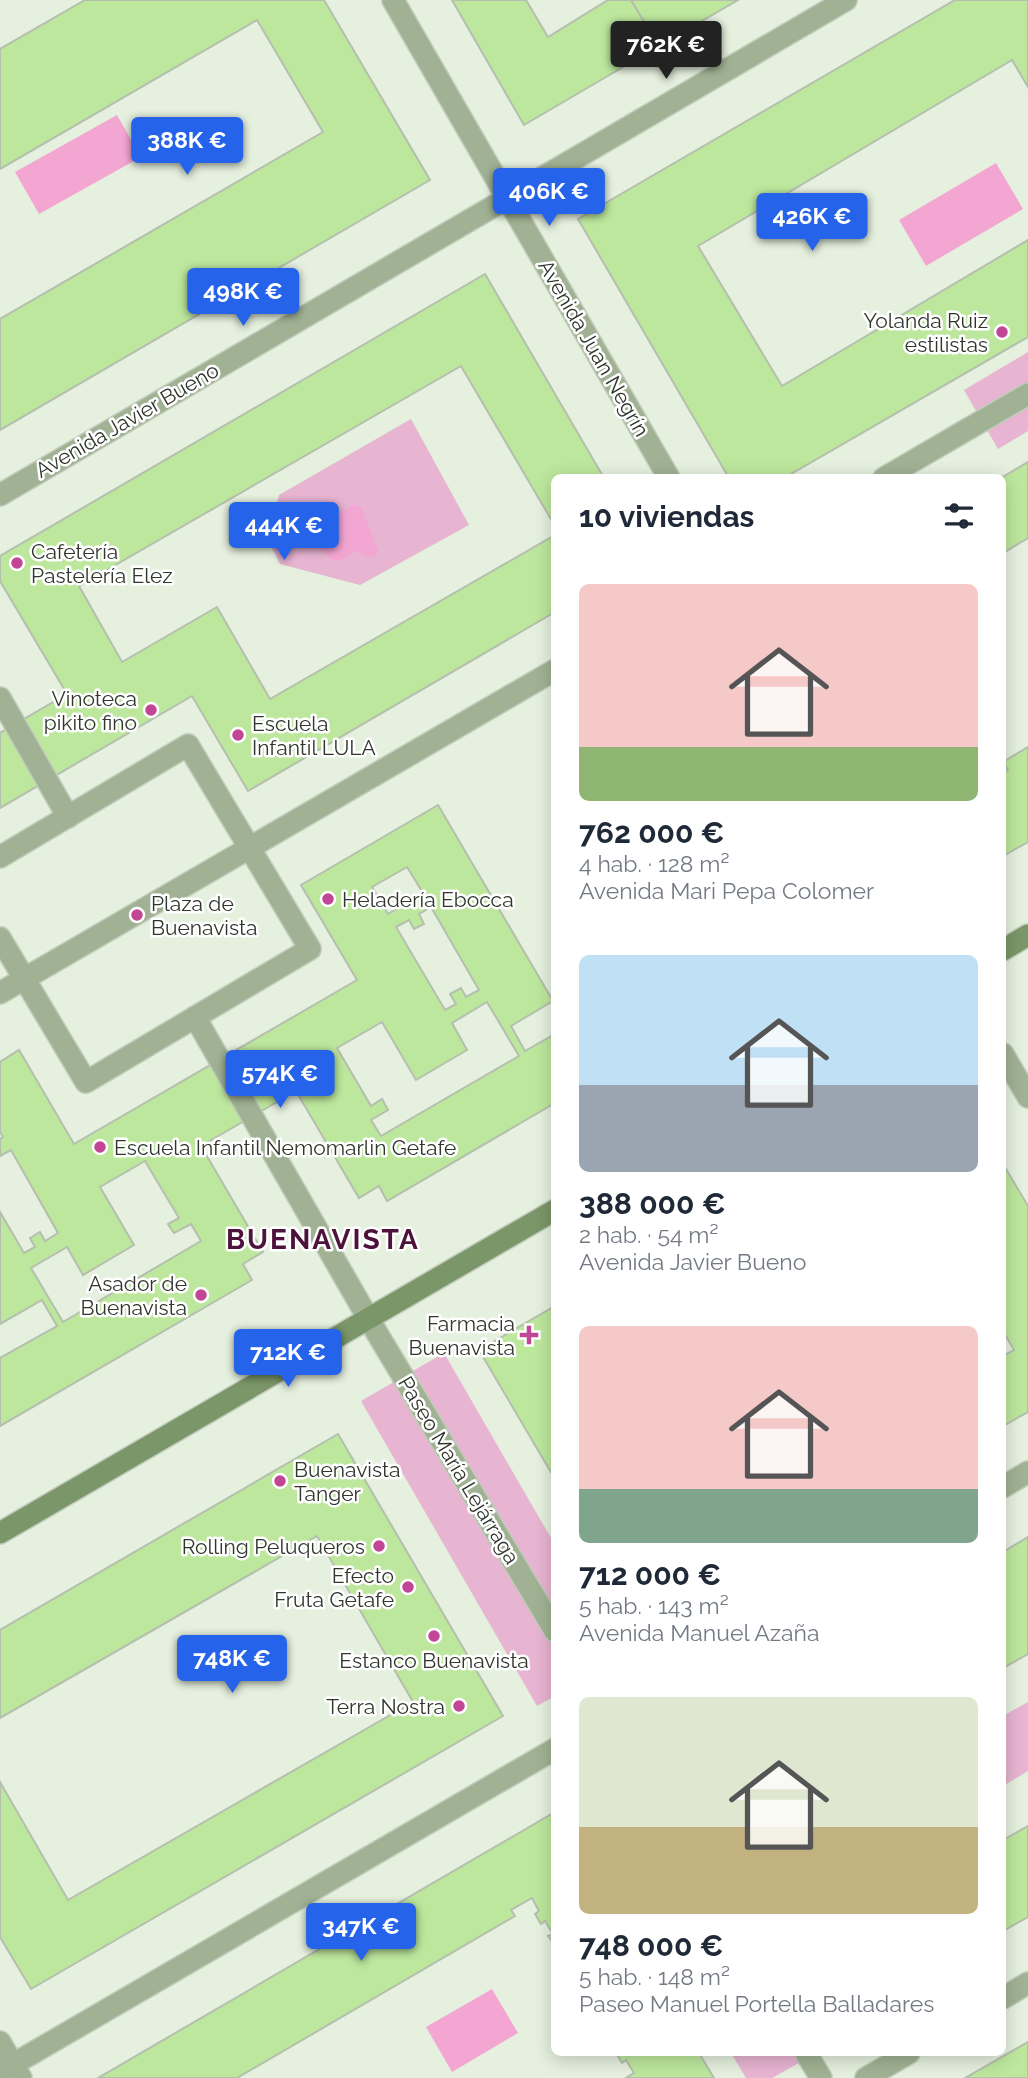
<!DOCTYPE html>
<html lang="es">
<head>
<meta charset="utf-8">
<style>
  :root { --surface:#fff; --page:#f2f2f3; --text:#1f2937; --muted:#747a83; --accent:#2563eb }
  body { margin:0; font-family:Raleway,sans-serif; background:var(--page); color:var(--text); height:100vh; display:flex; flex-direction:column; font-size:26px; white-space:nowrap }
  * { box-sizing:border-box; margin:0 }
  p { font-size:23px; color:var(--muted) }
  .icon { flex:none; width:38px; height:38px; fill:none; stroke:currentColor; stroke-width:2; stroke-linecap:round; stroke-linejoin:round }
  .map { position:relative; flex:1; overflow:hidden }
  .sheet { position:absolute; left:551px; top:474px; width:455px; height:1582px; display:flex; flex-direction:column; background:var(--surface); border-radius:10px; box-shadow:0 4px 18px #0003 }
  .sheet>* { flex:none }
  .price { position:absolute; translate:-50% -60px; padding:0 16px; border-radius:7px; background:var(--accent); color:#fff; font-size:23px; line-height:46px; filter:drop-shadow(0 2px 4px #0008) }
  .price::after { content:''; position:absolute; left:50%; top:42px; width:21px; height:16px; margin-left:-10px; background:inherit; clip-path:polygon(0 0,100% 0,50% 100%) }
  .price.active { background:#222; color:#fff }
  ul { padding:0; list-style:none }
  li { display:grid; align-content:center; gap:14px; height:371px; padding:0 28px }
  li span { display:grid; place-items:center; height:217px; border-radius:10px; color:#555 }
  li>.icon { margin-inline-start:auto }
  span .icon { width:126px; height:126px; fill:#fffc; stroke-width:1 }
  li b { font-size:30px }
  h2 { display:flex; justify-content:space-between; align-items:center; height:84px; padding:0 28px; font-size:30px }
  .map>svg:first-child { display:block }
  .green { fill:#e7b4d1 }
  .water { fill:#f4a6d3 }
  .building { fill:#bde79d; stroke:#b5bfae; stroke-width:2; fill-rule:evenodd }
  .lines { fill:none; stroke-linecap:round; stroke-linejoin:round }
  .street-casing { stroke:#c1cbbb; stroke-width:24 }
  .secondary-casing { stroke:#c1cbbb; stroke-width:24 }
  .street { stroke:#a0b293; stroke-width:21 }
  .secondary { stroke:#7b9668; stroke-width:21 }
  .poi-dot { fill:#c14696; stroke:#fff; stroke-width:2.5 }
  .labels { text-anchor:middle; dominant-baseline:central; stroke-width:5; stroke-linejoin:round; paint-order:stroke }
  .poi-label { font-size:21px; fill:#31352e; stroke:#fff; text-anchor:end }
  .street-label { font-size:21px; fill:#31352e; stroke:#fff }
  .district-label { font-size:28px; font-weight:bold; letter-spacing:2px; fill:#4e133a; stroke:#fff }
</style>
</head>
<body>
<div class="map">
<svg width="1028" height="2078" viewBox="0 0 1028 2078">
  <rect width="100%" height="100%" fill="#e5f0de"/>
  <g class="green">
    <path d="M1028 352V431L998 449 964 390Z"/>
    <path d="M411 419 469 525 360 585 280 564 267 538 279 495Z"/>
    <path d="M444 1353 555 1545V1696L537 1706 361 1401Z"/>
    <path d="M1028 1702V1771L1003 1786V1716Z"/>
    <path d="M731 2053H817L772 2078H746Z"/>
  </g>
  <g class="water">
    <path d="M117 115 141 157 39 214 15 172Z"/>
    <path d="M996 163 1023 209 926 266 899 220Z"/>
    <path d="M353 505 361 507 378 551 375 556 368 557 356 551 342 560H333L320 549 301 546 295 543 305 532Z"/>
    <path d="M492 1989 518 2033 452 2072 426 2027Z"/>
  </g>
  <g class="building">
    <path d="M85 0H324L430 180 0 430V319L323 132 257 20 0 169V49Z"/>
    <path d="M452 0H526L548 37 608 0H631L659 46 524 125Z"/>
    <path d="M631 0H738L659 46Z"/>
    <path d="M955 0H1028V87L1012 60 698 246 782 386 1028 240V337L784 478H729L578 219Z"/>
    <path d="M485 274 604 478H555V526L461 366 79 586 122 662 217 607 270 699 555 535V612L248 791 192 696 0 808V733L67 694 0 581V556Z"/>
    <path d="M1028 462V538L1003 553V478H1001Z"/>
    <path d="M1028 747V842L1003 856V772L1008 770 1003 762Z"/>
    <path d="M438 805 553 1001 511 1026 525 1051 555 1034V1103L387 1201 379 1186 359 1198 296 1091 201 1146 263 1252 243 1264 252 1280 0 1426V1358L57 1326 42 1300 0 1324V1212L24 1253 35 1247 30 1238 40 1232 45 1241 58 1233 11 1150 0 1156V1139L3 1137 0 1132V1062L19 1050 74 1144 357 980 301 885ZM407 867 423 893 388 914 372 887ZM431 907 479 990 466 997 461 988 450 994 456 1004 445 1010 396 927 409 920 414 929 424 924 419 914ZM487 1002 519 1056 381 1136 371 1120 388 1110 382 1099 371 1106 337 1048 382 1022 416 1080 467 1050 452 1023ZM145 1161 179 1218 168 1224 174 1233 191 1224 201 1241 63 1322 31 1268 67 1247 83 1275 134 1245 100 1187Z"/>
    <path d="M1003 1164 1028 1206V1412L1003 1426V1356L1014 1350 1003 1331Z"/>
    <path d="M555 1306V1479L479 1350Z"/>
    <path d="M338 1434 503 1716 31 1989 0 1937V1782L68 1900 413 1702 317 1536 0 1718V1630Z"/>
    <path d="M1028 1537V1654L1003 1668V1552Z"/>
    <path d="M555 1812V1945L548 1936 553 1934 545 1921 541 1924 535 1914 539 1911 532 1898 511 1910 515 1916 237 2078H98Z"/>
    <path d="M1028 1826V1917L1003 1931V1840Z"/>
    <path d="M1028 2042V2078H965Z"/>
    <path d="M616 2053H699L714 2078H626L634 2073 626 2060 622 2063Z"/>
  </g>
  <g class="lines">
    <g class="street-casing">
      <g id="street">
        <path d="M393 0 669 478"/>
        <path d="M884 478 1028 394"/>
        <path d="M0 495 846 0"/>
        <path d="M0 698 68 817"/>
        <path d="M0 857 188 745 310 949 86 1082 0 938"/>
        <path d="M0 993 555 670"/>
        <path d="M195 1017 368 1318 555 1631"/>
        <path d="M1003 1054 1028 1097"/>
        <path d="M1003 1487 1028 1472"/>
        <path d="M1003 1998 1028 1983"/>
        <path d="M0 2042 21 2078"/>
        <path d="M806 2053 821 2078"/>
        <path d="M0 2072 555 1749"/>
        <path d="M866 2078 909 2053"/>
      </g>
    </g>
    <g class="secondary-casing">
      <g id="secondary">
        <path d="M1003 950 1028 935"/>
        <path d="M0 1533 555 1210"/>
      </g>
    </g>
    <use href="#street" class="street"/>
    <use href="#secondary" class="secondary"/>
  </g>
  <g class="poi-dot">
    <circle cx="1002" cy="332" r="7"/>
    <circle cx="17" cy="563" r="7"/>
    <circle cx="151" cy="710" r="7"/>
    <circle cx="238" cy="735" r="7"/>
    <circle cx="328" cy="899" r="7"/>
    <circle cx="137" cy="915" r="7"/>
    <circle cx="100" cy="1147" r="7"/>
    <circle cx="201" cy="1295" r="7"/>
    <path d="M525.5 1324.5h7v7h7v7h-7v7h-7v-7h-7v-7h7z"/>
    <circle cx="280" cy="1481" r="7"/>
    <circle cx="379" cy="1546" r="7"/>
    <circle cx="408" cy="1587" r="7"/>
    <circle cx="434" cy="1636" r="7"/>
    <circle cx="459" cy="1706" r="7"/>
  </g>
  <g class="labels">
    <g class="poi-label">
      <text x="988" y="320">Yolanda Ruiz<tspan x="988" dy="24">estilistas</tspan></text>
      <text x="31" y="551" text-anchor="start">Cafetería<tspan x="31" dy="24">Pastelería Elez</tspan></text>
      <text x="137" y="698">Vinoteca<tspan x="137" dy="24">pikito fino</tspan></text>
      <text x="252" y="723" text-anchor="start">Escuela<tspan x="252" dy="24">Infantil LULA</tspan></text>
      <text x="342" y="899" text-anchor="start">Heladería Ebocca</text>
      <text x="151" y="903" text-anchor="start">Plaza de<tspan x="151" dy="24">Buenavista</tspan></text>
      <text x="114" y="1147" text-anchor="start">Escuela Infantil Nemomarlin Getafe</text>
      <text x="187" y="1283">Asador de<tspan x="187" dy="24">Buenavista</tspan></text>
      <text x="515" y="1323">Farmacia<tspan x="515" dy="24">Buenavista</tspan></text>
      <text x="294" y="1469" text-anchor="start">Buenavista<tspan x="294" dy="24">Tanger</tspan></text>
      <text x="365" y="1546">Rolling Peluqueros</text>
      <text x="394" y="1575">Efecto<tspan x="394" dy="24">Fruta Getafe</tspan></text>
      <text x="434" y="1660" text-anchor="middle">Estanco Buenavista</text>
      <text x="445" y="1706">Terra Nostra</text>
    </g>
    <g class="street-label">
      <text transform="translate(594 348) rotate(60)">Avenida Juan Negrín</text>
      <text transform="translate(127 420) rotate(-30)">Avenida Javier Bueno</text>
      <text transform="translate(459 1470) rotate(59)">Paseo María Lejárraga</text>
    </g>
    <g class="district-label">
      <text x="323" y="1239">BUENAVISTA</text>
    </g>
  </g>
</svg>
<b class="price active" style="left:666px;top:81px">762K €</b>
<b class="price" style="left:187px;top:177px">388K €</b>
<b class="price" style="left:549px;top:228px">406K €</b>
<b class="price" style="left:812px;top:253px">426K €</b>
<b class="price" style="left:243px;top:328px">498K €</b>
<b class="price" style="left:284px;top:562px">444K €</b>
<b class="price" style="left:280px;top:1110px">574K €</b>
<b class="price" style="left:288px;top:1389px">712K €</b>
<b class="price" style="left:232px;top:1695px">748K €</b>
<b class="price" style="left:361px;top:1963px">347K €</b>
<section class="sheet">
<h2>10 viviendas<svg class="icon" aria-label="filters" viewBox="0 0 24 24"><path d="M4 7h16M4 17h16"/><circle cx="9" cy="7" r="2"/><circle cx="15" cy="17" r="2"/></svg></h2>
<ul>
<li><span style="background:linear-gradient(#f6c9c9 75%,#8fb573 0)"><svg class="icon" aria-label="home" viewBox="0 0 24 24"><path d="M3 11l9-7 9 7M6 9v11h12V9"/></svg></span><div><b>762 000 €</b><p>4 hab. · 128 m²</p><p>Avenida Mari Pepa Colomer</p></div></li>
<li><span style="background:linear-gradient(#bfe0f5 60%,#9aa5b1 0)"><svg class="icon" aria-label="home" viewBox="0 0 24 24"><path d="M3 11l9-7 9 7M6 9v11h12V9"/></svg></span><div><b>388 000 €</b><p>2 hab. · 54 m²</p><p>Avenida Javier Bueno</p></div></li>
<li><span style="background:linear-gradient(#f6c9c9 75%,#7fa58c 0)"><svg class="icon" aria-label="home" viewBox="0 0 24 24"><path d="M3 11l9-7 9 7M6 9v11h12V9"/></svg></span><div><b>712 000 €</b><p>5 hab. · 143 m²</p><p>Avenida Manuel Azaña</p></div></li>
<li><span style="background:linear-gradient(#dfe7d0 60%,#c2b280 0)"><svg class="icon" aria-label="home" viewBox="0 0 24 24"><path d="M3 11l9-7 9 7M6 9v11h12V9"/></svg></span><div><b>748 000 €</b><p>5 hab. · 148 m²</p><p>Paseo Manuel Portella Balladares</p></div></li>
</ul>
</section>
</div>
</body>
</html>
